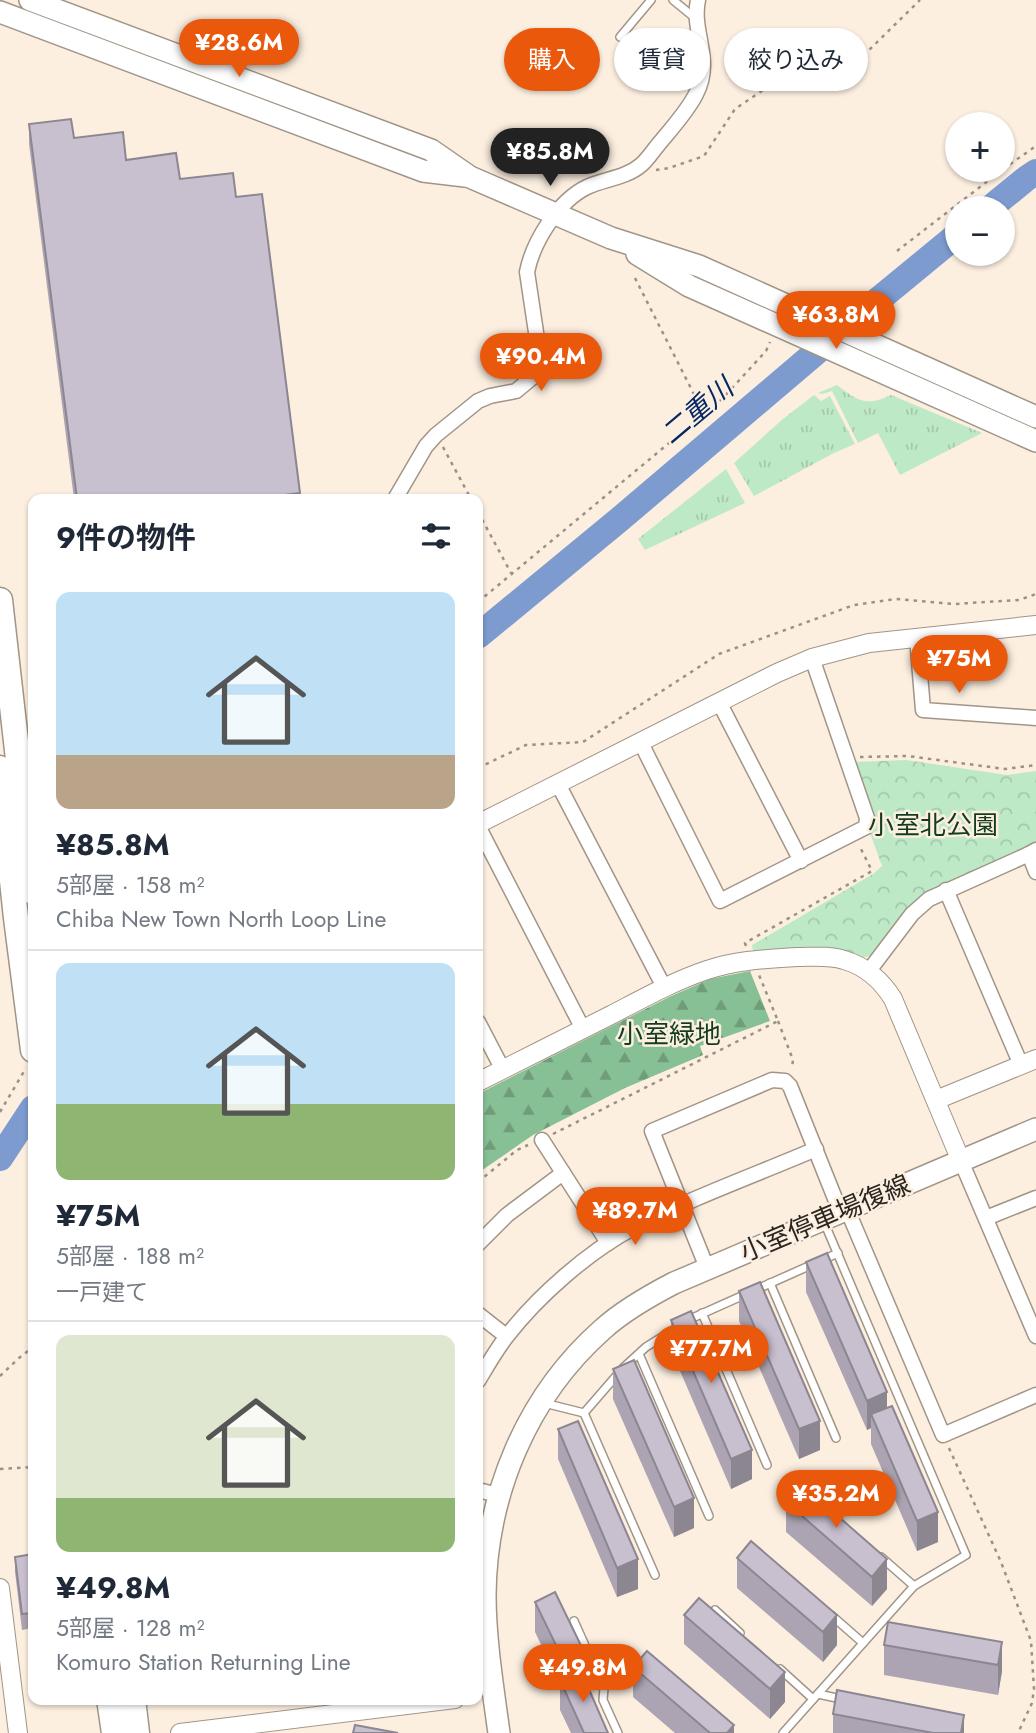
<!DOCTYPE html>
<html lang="ja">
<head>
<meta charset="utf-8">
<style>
  :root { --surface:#fff; --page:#f2f2f3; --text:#1f2937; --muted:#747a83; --line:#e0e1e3; --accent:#ea580c }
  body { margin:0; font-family:Jost,"Noto Sans JP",sans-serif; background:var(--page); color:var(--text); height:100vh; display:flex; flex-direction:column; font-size:26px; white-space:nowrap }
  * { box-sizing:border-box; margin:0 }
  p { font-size:23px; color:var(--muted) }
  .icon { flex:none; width:38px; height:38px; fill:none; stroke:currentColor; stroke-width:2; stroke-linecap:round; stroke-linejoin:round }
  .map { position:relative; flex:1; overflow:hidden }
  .sheet { position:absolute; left:28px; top:494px; width:455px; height:1211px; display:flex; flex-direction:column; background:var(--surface); border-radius:14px; box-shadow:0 2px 5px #0004 }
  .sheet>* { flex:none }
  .guide { position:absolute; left:504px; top:28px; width:427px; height:63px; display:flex; gap:14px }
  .controls { position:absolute; left:945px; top:112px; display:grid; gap:14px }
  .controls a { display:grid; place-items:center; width:70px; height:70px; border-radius:50%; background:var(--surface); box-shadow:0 2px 5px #0004; font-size:35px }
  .price { position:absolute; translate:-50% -60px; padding:0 16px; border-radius:24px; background:var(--accent); color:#fff; font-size:23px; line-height:46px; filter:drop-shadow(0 2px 4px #0008) }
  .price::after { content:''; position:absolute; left:50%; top:42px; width:21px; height:16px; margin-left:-10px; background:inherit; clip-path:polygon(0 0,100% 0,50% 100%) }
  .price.selected { background:#222; color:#fff }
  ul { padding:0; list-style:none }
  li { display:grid; align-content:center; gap:14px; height:371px; padding:0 28px }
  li+li { border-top:2px solid var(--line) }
  li span { display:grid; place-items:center; height:217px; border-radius:14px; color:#555 }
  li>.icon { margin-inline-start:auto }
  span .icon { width:126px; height:126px; fill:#fffc; stroke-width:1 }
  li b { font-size:30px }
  h2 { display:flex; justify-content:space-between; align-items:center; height:84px; padding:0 28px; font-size:30px }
  .tag { padding:0 24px; border-radius:32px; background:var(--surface); box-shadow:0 2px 5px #0004; font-size:24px; line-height:63px }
  .tag.selected { background:var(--accent); color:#fff }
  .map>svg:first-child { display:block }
  .grass { fill:url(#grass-tufts) }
  .forest { fill:url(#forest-firs) }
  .park { fill:url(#park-crowns) }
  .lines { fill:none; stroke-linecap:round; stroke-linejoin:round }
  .river { stroke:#7d9bcf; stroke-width:26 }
  .service-casing { stroke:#a19587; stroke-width:10 }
  .minor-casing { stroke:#a19587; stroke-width:17 }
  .tertiary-casing { stroke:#a19587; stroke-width:20 }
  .secondary-casing { stroke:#a19587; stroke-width:24 }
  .trunk-casing { stroke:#a19587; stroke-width:27 }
  .path { stroke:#9b9187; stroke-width:2.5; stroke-dasharray:3.5 5; stroke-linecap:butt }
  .service { stroke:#fff; stroke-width:7 }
  .minor { stroke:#fff; stroke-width:14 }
  .tertiary { stroke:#fff; stroke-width:18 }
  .secondary { stroke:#fff; stroke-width:21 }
  .trunk { stroke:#fff; stroke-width:24 }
  .wall { fill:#aca4b2 }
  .shaded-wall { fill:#8c8691 }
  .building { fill:#c8bfcf; stroke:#8c8691; stroke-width:2 }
  .labels { text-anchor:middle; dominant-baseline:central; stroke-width:5; stroke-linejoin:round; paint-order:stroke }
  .park-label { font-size:26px; fill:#113c1f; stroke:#fcefe0 }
  .street-label { font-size:26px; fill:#2b2621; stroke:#fcefe0 }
  .water-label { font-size:28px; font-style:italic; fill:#062865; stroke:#fcefe0 }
</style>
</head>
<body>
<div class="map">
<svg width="1036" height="1733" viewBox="0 0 1036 1733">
  <defs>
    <pattern id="grass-tufts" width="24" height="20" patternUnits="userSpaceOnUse" patternTransform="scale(1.75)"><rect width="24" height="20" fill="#bee9c7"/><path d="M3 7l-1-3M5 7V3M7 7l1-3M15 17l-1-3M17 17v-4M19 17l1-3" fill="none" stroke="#a3c8ab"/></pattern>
    <pattern id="forest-firs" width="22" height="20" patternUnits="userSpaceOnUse" patternTransform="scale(1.75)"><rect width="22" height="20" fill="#88c095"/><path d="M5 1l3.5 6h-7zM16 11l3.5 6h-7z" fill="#6f9c79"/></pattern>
    <pattern id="park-crowns" width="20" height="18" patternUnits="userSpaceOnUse" patternTransform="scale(1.75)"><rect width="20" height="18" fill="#bee9c7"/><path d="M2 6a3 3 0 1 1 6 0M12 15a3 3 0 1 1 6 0" fill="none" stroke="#a3c8ab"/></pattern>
  </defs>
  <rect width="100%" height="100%" fill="#fcefe0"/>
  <g class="grass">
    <path d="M837 385C858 401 866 407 891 395L982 433 900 475 878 433 858 443 832 391 822 394 818 393Z"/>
    <path d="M814 395 821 401 830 396 855 444 834 453 754 496 734 463 783 419Z"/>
    <path d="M726 469 745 503 645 550 638 539Z"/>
  </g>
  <path class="forest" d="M750 971 770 1021 700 1046 703 1055 625 1088 533 1135 478 1173V1094L669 997 710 979Z"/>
  <path class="park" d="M906 760 1007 775 1036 771V845L943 885 874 954 863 958 841 949 753 951 752 945 873 874 882 866 869 830 875 815 854 762Z"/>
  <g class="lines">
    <g class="river">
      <path d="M990 208 1027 178 1036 172"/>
      <path d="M478 636 620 519 861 314 957 235"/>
      <path d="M0 1158 33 1108"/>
    </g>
    <g class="service-casing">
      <g id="service">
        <path d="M673 0 695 18"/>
        <path d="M620 37 651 0"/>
        <path d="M770 1283 836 1438"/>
        <path d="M702 1313 767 1465"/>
        <path d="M688 1320 838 1253"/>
        <path d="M639 1354 709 1516"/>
        <path d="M544 1403 584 1413 623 1368 646 1347 678 1327"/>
        <path d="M584 1413 655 1575"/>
        <path d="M881 1557 914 1586"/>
        <path d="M715 1610 740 1633"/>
        <path d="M831 1615 863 1643"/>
        <path d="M574 1621 604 1688 603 1700 618 1733"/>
        <path d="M780 1669 813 1699"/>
        <path d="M818 1694 846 1700"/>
        <path d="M783 1733 914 1586 966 1555 824 1222"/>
      </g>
    </g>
    <g class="minor-casing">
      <g id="minor">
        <path d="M395 499 426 446 436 435 478 401 490 396 516 391 534 376 540 359 527 272C533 242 558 201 587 187 604 179 626 178 641 165 647 160 653 151 658 145 671 129 687 112 696 94 714 60 691 32 698 0"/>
        <path d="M917 637 923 710 1036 718"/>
        <path d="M719 702 801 861"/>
        <path d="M641 743 720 901 866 827 867 818 812 658"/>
        <path d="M558 784 664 987"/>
        <path d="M478 826 583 1029"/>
        <path d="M1029 854 1036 872"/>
        <path d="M946 890 1021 1065"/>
        <path d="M868 972 912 914 929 899 1029 854 1036 850"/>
        <path d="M478 1022 503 1070"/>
        <path d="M542 1140 608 1243"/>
        <path d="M961 1161 1036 1336"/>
        <path d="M847 1209 943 1435 1036 1395"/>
        <path d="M986 1218 1036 1198"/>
        <path d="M478 1244 507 1215 563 1173"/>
        <path d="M707 1268 652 1131 772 1080 785 1081 790 1086 840 1211"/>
        <path d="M478 1314 506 1336"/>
        <path d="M478 1381C487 1366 496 1350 507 1336 538 1296 588 1252 633 1228 691 1198 755 1175 816 1149"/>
        <path d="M478 1490 498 1495"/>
      </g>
    </g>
    <g class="tertiary-casing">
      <g id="tertiary">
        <path d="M478 824 777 673 812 658 869 643 1036 625"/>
        <path d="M478 1082C522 1060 567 1037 611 1015 642 999 674 981 707 970 737 960 766 959 797 957 812 957 829 955 844 960 865 966 882 981 893 999L961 1161"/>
        <path d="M936 1100 1036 1059"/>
        <path d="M0 1588 18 1733"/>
        <path d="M180 1733 455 1699"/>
      </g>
    </g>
    <g class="secondary-casing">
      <g id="secondary">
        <path d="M30 0 431 150 470 177 611 238 699 266 1036 417"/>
        <path d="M0 12 423 171 465 176"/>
        <path d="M637 254 689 286 1036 441"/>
        <path d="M499 1733C493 1689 485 1639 485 1595 486 1494 527 1396 603 1329 624 1310 649 1296 674 1283L1036 1129"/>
      </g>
    </g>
    <g class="trunk-casing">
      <g id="trunk">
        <path d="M0 600 33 892"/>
        <path d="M0 768 16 918 33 1050"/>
        <path d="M109 1699 114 1733"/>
        <path d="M133 1699 137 1733"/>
      </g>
    </g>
    <g class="path">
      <path d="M1003 169 1036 146"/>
      <path d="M656 170 669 168 704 156 735 109 766 88 851 61 867 52 920 0"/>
      <path d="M897 251 1002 170"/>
      <path d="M635 278 704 414"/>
      <path d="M443 447 471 499"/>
      <path d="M478 512 511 573"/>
      <path d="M478 602 722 399 766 351 770 342"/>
      <path d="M860 757 908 756 1005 769 1036 765"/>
      <path d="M478 768 526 745 583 742 719 654 854 605 896 599 954 604 1019 600 1036 594"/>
      <path d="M746 946 745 943 872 871 860 847"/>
      <path d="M778 1021 793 1060 792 1067"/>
      <path d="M0 1112 26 1068"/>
      <path d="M553 1134 778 1021 759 975"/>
      <path d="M478 1182 517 1150 528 1145"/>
      <path d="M0 1376 19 1358 33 1347"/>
      <path d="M949 1448 1001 1562 1031 1641 1034 1689 1032 1703 1018 1733"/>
      <path d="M0 1469 33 1467"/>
    </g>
    <use href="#service" class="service"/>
    <use href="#minor" class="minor"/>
    <use href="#tertiary" class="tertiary"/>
    <use href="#secondary" class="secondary"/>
    <use href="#trunk" class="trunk"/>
  </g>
  <g class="wall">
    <path d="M29 124 74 138 126 160 180 179 236 197 300 493V499H74L29 144Z"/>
    <path d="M806 1262 887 1408 938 1542 917 1551 871 1444V1428L867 1430 806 1292Z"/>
    <path d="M739 1291 820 1450 799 1459 739 1321Z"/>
    <path d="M671 1320 752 1479 731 1489 671 1350Z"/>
    <path d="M613 1369 694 1528 674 1537 613 1399Z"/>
    <path d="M558 1429 638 1589 617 1597 558 1459Z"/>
    <path d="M786 1502 887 1589 872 1606 786 1532Z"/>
    <path d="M751 1541 837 1645 823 1662 737 1588V1558Z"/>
    <path d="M33 1554V1628L22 1630 15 1572V1557Z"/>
    <path d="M535 1602 589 1690 608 1733H571L560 1710V1684L535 1632Z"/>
    <path d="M684 1615 785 1702 770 1719 684 1644Z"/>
    <path d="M1002 1642V1671L998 1695 884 1675V1645Z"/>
    <path d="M633 1667 734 1733H675L633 1697Z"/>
    <path d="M833 1714 964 1733H833Z"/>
  </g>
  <g class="shaded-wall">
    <path d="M887 1392V1421L871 1414V1428L867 1430V1401Z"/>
    <path d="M820 1421V1450L799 1459V1429Z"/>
    <path d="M752 1450V1479L731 1489V1459Z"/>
    <path d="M694 1498V1528L674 1537V1507Z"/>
    <path d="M938 1512V1542L917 1551V1521Z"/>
    <path d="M638 1559V1589L617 1597V1568Z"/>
    <path d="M887 1559V1589L872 1606V1577Z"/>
    <path d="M837 1615V1645L823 1662V1632Z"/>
    <path d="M1002 1642V1671L998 1695V1665Z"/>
    <path d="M589 1662V1692L569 1699V1672Z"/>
    <path d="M785 1672V1702L770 1719V1689Z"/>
    <path d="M964 1715V1733H961Z"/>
    <path d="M734 1725V1733H727Z"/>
  </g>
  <g class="building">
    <path d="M71 119 74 138 123 132 126 160 176 153 180 179 233 173 236 197 262 194 300 493 254 499H77L29 124Z"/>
    <path d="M827 1253 887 1392 867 1401 806 1262Z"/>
    <path d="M760 1282 820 1421 799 1429 739 1291Z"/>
    <path d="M691 1311 752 1450 731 1459 671 1320Z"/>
    <path d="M634 1360 694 1498 674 1507 613 1369Z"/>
    <path d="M892 1406 938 1512 917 1521 871 1414Z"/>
    <path d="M578 1421 638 1559 617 1568 558 1429Z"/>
    <path d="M801 1484 887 1559 872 1577 786 1502Z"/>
    <path d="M751 1541 837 1615 823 1632 737 1558Z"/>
    <path d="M33 1554V1613L22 1614 15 1557Z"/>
    <path d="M555 1592 589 1662 569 1672 535 1602Z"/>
    <path d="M699 1598 785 1672 770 1689 684 1615Z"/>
    <path d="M888 1622 1002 1642 998 1665 884 1645Z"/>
    <path d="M647 1651 734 1725 727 1733H710L633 1667Z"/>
    <path d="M581 1671 608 1733H584L560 1680Z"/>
    <path d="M837 1690 964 1715 961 1733H933L833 1714Z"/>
    <path d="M355 1725 398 1733H353Z"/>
  </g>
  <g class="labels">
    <g class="park-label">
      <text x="933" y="825">小室北公園</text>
      <text x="669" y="1034">小室緑地</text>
    </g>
    <g class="street-label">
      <text transform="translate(825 1218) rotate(-23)">小室停車場復線</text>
    </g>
    <g class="water-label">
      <text transform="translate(697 411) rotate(-40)">二重川</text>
    </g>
  </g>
</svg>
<div class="controls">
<a>+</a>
<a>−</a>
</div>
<b class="price" style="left:239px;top:79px">¥28.6M</b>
<b class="price selected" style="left:550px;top:188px">¥85.8M</b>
<b class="price" style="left:836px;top:351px">¥63.8M</b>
<b class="price" style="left:541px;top:393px">¥90.4M</b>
<b class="price" style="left:959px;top:695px">¥75M</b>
<b class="price" style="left:635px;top:1247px">¥89.7M</b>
<b class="price" style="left:711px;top:1385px">¥77.7M</b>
<b class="price" style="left:836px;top:1530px">¥35.2M</b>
<b class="price" style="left:583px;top:1704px">¥49.8M</b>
<div class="guide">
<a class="tag selected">購入</a>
<a class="tag">賃貸</a>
<a class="tag">絞り込み</a>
</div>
<section class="sheet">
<h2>9件の物件<svg class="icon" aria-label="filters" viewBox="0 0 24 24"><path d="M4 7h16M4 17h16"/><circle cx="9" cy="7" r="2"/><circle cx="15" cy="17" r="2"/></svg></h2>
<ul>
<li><span style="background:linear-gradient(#bfe0f5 75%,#b9a48a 0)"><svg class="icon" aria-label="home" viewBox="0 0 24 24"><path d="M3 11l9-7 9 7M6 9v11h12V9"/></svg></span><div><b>¥85.8M</b><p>5部屋 · 158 m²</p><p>Chiba New Town North Loop Line</p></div></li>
<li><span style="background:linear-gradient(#bfe0f5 65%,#8fb573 0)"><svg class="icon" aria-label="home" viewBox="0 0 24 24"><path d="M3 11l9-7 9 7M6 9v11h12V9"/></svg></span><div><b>¥75M</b><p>5部屋 · 188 m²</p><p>一戸建て</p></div></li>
<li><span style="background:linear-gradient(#dfe7d0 75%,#8fb573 0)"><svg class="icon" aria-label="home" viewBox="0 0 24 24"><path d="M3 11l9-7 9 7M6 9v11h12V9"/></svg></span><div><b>¥49.8M</b><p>5部屋 · 128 m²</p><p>Komuro Station Returning Line</p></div></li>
</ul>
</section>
</div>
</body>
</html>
